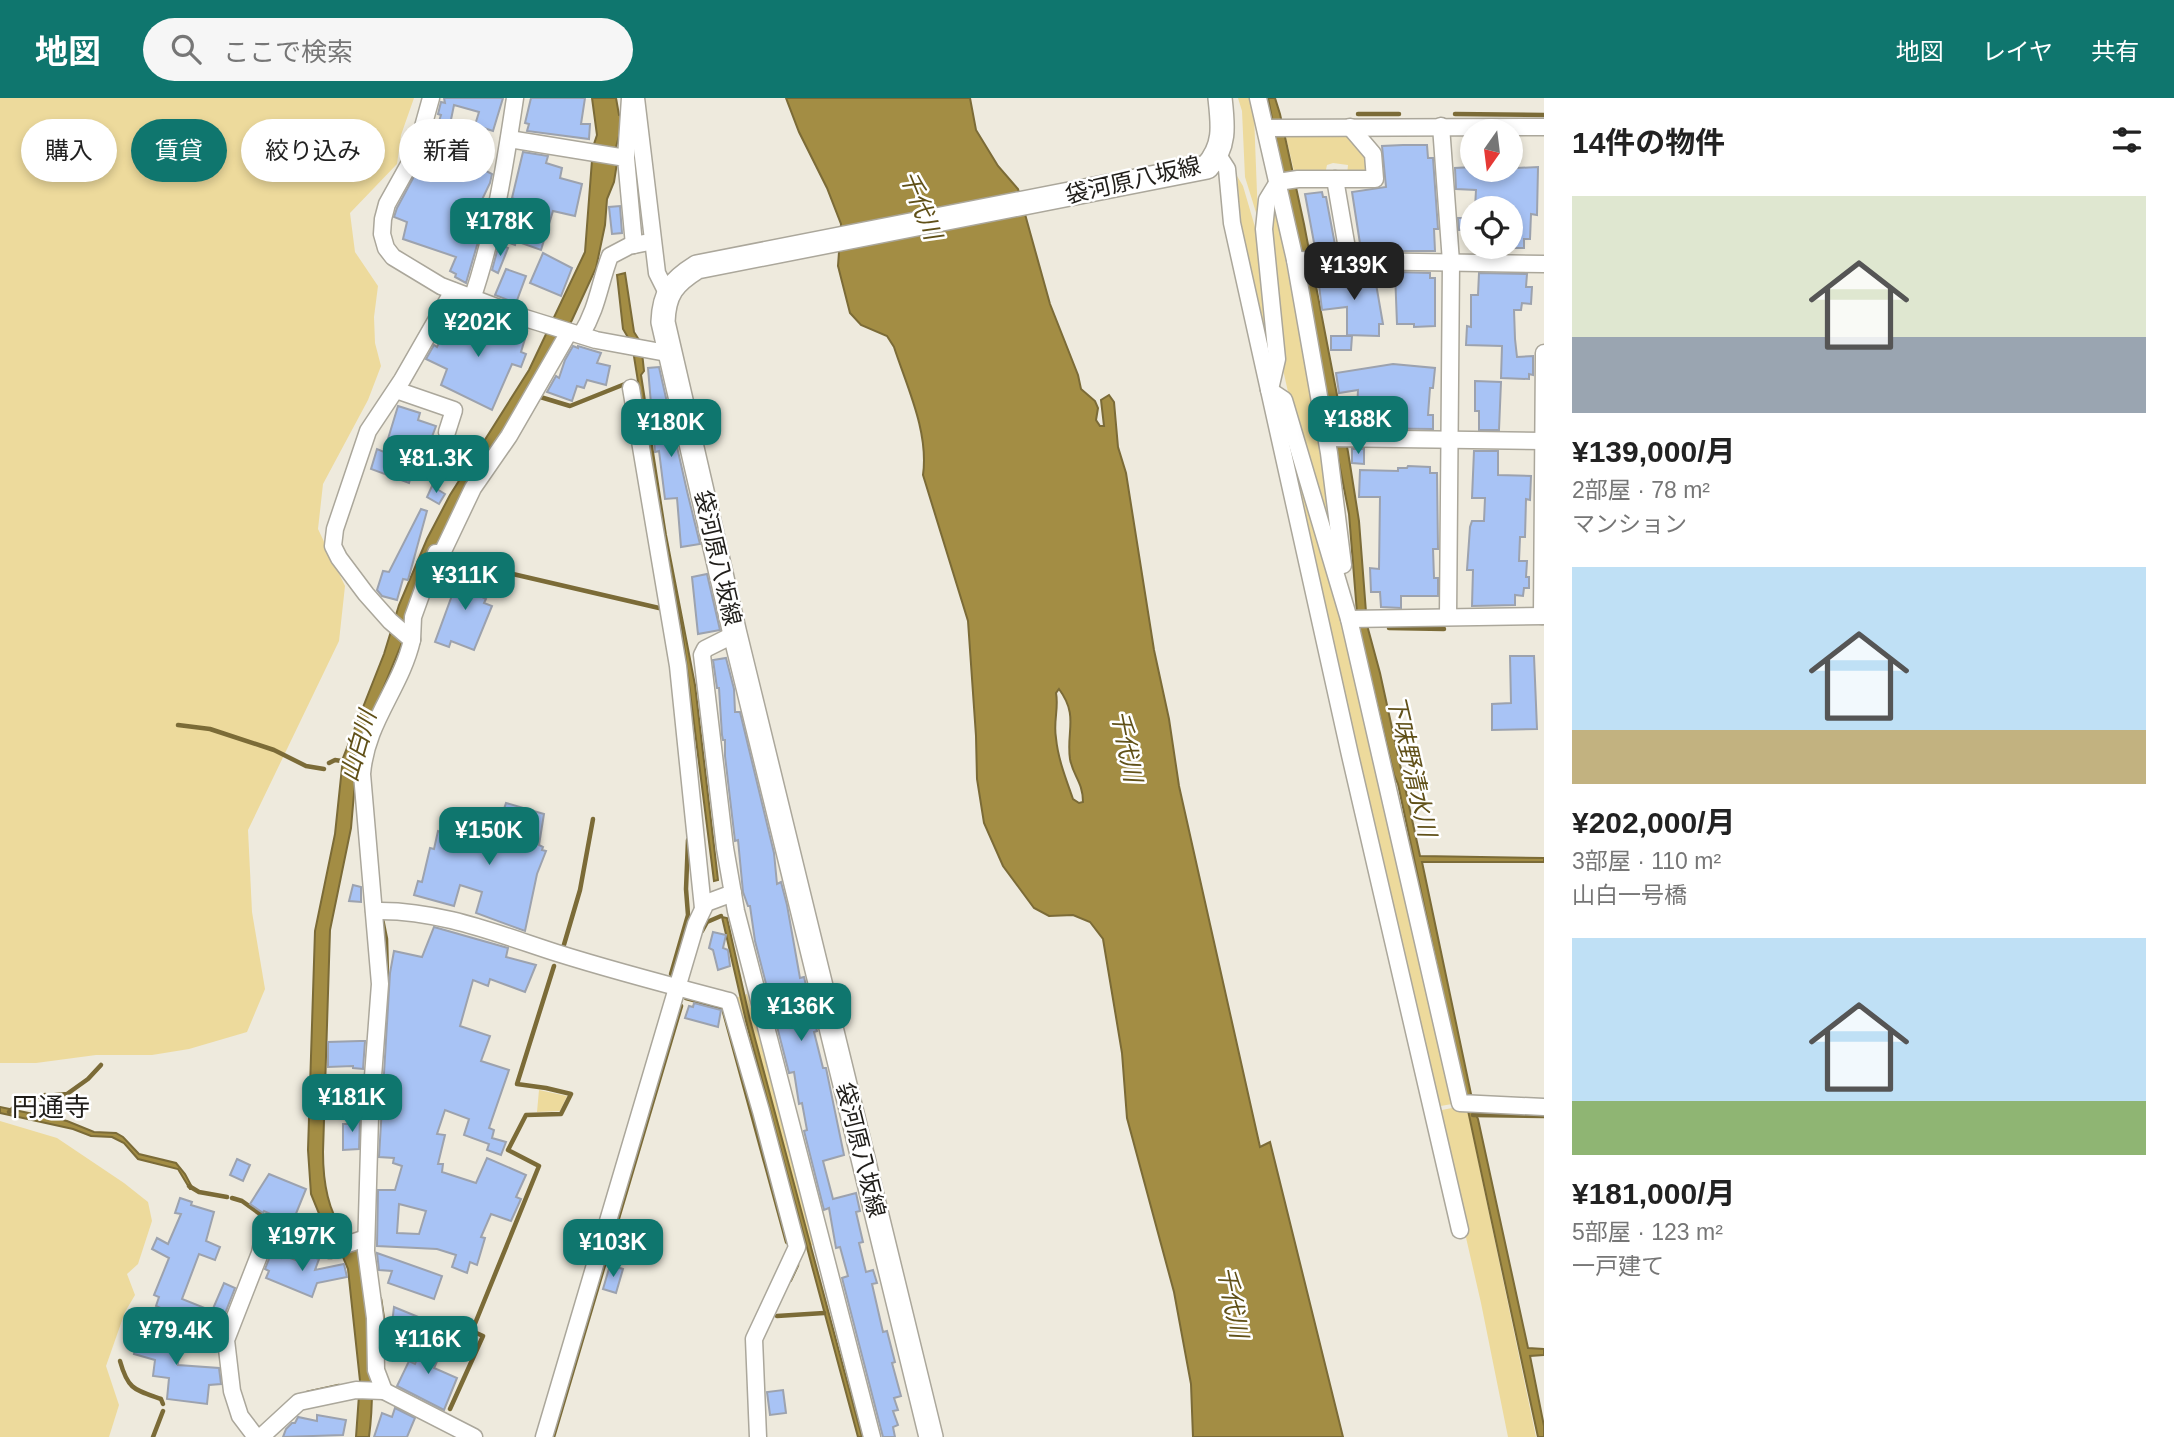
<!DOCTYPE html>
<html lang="ja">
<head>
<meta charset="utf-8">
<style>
  :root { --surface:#fff; --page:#f6f6f6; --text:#222; --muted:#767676; --accent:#0f766e }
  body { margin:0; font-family:Arial,"Noto Sans JP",sans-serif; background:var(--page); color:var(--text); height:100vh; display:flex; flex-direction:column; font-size:26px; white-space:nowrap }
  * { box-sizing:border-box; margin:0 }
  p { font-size:23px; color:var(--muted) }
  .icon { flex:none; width:38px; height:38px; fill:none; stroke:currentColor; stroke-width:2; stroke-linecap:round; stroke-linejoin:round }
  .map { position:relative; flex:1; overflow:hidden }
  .side { display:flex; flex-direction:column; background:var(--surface); width:630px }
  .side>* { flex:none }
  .banner { position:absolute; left:21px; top:21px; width:665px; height:63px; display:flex; gap:14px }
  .needle { width:46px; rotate:194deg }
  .controls { position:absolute; left:1460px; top:21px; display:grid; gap:14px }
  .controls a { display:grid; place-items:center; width:63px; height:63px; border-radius:50%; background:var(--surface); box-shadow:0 4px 10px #0003; font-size:35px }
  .price { position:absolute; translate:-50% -60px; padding:0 16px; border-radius:14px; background:var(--accent); color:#fff; font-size:23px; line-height:46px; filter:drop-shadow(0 2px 4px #0008) }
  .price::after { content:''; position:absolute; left:50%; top:42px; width:21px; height:16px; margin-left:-10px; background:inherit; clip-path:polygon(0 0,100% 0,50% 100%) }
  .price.selected { background:#222; color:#fff }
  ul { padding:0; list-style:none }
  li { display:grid; align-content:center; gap:14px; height:371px; padding:0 28px }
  li span { display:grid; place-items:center; height:217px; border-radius:0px; color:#555 }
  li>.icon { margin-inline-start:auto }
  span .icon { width:126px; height:126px; fill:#fffc; stroke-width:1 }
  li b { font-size:30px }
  h2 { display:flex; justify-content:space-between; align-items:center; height:84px; padding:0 28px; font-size:30px }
  .chip { padding:0 24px; border-radius:32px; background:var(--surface); box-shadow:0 4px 10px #0003; font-size:24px; line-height:63px }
  .chip.selected { background:var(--accent); color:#fff }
  header { display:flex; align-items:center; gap:42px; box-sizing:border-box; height:98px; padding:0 35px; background:var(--accent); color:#fff }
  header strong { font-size:33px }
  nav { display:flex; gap:38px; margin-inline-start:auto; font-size:24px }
  .search { width:490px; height:63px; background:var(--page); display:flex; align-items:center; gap:18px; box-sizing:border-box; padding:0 24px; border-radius:38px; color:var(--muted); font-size:26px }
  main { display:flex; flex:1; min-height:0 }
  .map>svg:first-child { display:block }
  .green { fill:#edda9c }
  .water { fill:#a38d44; stroke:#7b6b37; stroke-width:2; fill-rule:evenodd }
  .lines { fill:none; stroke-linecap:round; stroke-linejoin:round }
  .stream { stroke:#7b6b37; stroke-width:4.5 }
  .building { fill:#a8c3f5; stroke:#9ca2ae; stroke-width:2; fill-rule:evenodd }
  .street-casing { stroke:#aba79b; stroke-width:19 }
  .secondary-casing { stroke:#aba79b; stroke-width:26 }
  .street { stroke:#fff; stroke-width:16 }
  .secondary { stroke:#fff; stroke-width:23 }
  .labels { text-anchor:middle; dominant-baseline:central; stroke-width:5; stroke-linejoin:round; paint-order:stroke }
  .street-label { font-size:23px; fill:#1f1d19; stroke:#fff }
  .water-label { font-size:24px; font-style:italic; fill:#605018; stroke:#fff }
  .quarter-label { font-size:26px; fill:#1f1d19; stroke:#fff }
</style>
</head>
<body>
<header>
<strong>地図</strong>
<div class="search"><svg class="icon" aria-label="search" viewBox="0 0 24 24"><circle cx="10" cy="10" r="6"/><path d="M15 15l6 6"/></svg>ここで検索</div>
<nav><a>地図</a><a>レイヤ</a><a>共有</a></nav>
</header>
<main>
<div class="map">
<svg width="1544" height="1339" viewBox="0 0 1544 1339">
  <rect width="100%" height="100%" fill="#eeeadd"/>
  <g class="green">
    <path d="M0 0H414L401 37 397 66 350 115 355 154 378 188 374 219 375 245 381 268 368 302 323 386 318 431 345 488 339 543 248 732 252 814 265 891 247 934 189 951 152 957H96L36 965H0Z"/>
    <path d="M1238 0H1250L1254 17 1258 121 1245 79 1242 13Z"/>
    <path d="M1300 36 1353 37 1369 55 1371 73 1347 77 1348 67 1333 65 1327 67 1325 76 1295 77 1286 39Z"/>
    <path d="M1237 78 1243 88 1255 129H1259L1271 266 1243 146Z"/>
    <path d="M1275 107 1334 419 1336 451 1288 294 1282 267 1271 109Z"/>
    <path d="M1286 338 1322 439 1452 1006 1435 1009Z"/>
    <path d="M747 896 816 1146 800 1151 733 901Z"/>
    <path d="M539 992 567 998 560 1013 537 1014Z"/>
    <path d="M1452 1010 1468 1015 1536 1339H1508L1481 1205 1437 1013Z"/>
    <path d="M0 1023 57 1040 124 1085 148 1104 152 1123 138 1166 127 1176 135 1197 125 1214 106 1268 119 1307 109 1339H0Z"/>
  </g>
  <g class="water">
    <path d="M592 0H616L619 17 624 19 615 53 617 65 614 84 607 101 605 127 596 170 572 222 536 287 491 358 408 530 367 630 355 684 351 730 330 832 323 1054C323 1080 326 1109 342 1131 347 1138 356 1144 359 1151 366 1166 366 1188 367 1205 371 1250 375 1294 369 1339H356L360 1283 348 1171 343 1159 331 1145 311 1096 308 1052 315 833 335 736 343 660 384 556 399 507 427 441 450 397 529 272 585 154 593 49 597 37Z"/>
    <path d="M786 0H970L976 32 998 68 1018 91 1050 206 1078 277 1081 291 1095 303 1098 310 1096 322 1100 328H1104L1101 302 1109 297 1114 304 1118 349 1126 375 1154 552 1169 621 1179 688 1260 1049 1270 1044 1343 1339H1193L1191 1286 1174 1194 1127 1020 1122 955 1103 841 1090 824 1073 817 1049 818 1034 810 1003 768 984 725 977 681 976 638 968 523 923 377C929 334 907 289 894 249L887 238 861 227 850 215 838 168 841 126 827 90 799 34ZM1059 591C1079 618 1066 633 1070 661 1073 678 1083 684 1083 704L1079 705 1073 701C1066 681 1058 661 1056 640 1053 624 1059 610 1056 595Z"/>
    <path d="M1268 0H1275L1280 16 1304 126 1348 354 1359 423 1367 527 1380 575 1420 758 1544 760V764H1422L1475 1015 1478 1021 1528 1250 1544 1251V1257L1530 1258 1544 1328V1339H1538L1398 686 1394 677 1358 527 1349 416Z"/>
    <path d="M625 175 634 234 641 245 644 273 641 277 666 437 695 587 718 782 714 783 682 531 659 414 632 246 623 231 617 177Z"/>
    <path d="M722 819 727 820 750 922 862 1339H858L746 923Z"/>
    <path d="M0 1009 67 1023 94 1034 116 1035 123 1039 139 1056 176 1065 185 1076 193 1091H190L178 1071 138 1061 124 1045 112 1039 91 1038 73 1031 0 1015Z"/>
  </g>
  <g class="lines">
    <g class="stream">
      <path d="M1358 16H1399"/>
      <path d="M1455 16 1544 17"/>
      <path d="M537 298 570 308 625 286"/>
      <path d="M444 460 659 510"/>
      <path d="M1389 530 1444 531"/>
      <path d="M178 627 210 631 274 652 306 668 324 671"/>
      <path d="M329 665 335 662 348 664"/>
      <path d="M382 821 386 841 387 878"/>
      <path d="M702 833 707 824 721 818"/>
      <path d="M563 850 580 792 593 721"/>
      <path d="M671 876 688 817 686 791 688 742"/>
      <path d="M686 900 723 910 787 1144"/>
      <path d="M9 1014 18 1006 36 999 67 996 88 981 101 967"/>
      <path d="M42 1016 45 997"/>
      <path d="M1473 1017 1544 1018"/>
      <path d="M189 1088 199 1094 227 1099"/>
      <path d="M232 1100 242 1103 267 1121"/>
      <path d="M790 1182 797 1167"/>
      <path d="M380 1201 383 1221"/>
      <path d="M777 1218 824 1215"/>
      <path d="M120 1263C128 1292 135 1292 161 1301L163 1306"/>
      <path d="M307 1295 339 1288"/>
      <path d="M450 1311 483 1238 472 1233 539 1068 508 1052 526 1017 561 1016 571 996 546 990 517 986 554 868"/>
      <path d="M153 1339 163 1313"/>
      <path d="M553 1339 681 908"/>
    </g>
  </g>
  <g class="building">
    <path d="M444 0H503L493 33 475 27 479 14 454 7 447 41 450 42 444 62 468 70 471 65 492 76 490 85 468 131 480 137 466 185 455 179 456 176 450 173 456 159 403 141 407 124 394 119 397 110 426 56 428 57 441 17 438 16 441 4 445 5Z"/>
    <path d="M531 0H585L581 26H590L589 41 527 33 529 26 525 25Z"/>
    <path d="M1403 47H1427L1428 60H1433L1438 131H1434L1435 153H1394V147L1361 152 1352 94 1386 89 1382 48Z"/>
    <path d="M523 54 548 58 546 65 562 70 560 80 582 86 575 118 553 113 541 152 516 143 515 147 501 142 517 102 512 100Z"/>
    <path d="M1472 69V72L1538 69 1537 117 1531 116 1530 141H1524V150H1510V110H1475L1476 92 1456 91 1455 70Z"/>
    <path d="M1322 94 1323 99H1326L1336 152 1315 150 1305 96Z"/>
    <path d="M620 108 622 135 612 136 609 109Z"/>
    <path d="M1458 120H1472V132H1459Z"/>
    <path d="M499 146 508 150 498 175 492 172Z"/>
    <path d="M543 155 572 170 561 198 530 185Z"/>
    <path d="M506 171 526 178 516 205 495 197Z"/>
    <path d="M1395 174 1430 175V180H1435V228L1414 229V226H1397Z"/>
    <path d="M1352 175 1370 176V180H1375L1383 226H1379V238L1347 237V209L1322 212 1318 179 1351 180Z"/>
    <path d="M1479 175 1527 176 1526 189H1532L1531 206 1522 205 1521 212H1514L1515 241 1517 259 1533 258V277L1529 276V281L1501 280 1502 248 1466 247 1467 228 1471 229V197H1478Z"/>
    <path d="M452 217 489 235 492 228 497 229 500 222 527 234 521 254 526 256 521 269 512 266 492 312 441 287 447 271 426 261 434 247 437 249Z"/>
    <path d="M1331 238H1352L1351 252H1331Z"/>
    <path d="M573 248 578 250V248L601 255 597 265 610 268 606 287 587 282 584 290 577 288 572 303 547 294 556 278 559 280 565 262Z"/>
    <path d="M1393 266 1435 270 1433 290H1430L1428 317H1433V331L1356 330 1358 292 1339 295 1336 275Z"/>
    <path d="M659 269 687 393 700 446 681 449 677 400 665 401 659 353 655 354 648 270Z"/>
    <path d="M1475 283 1501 284 1499 332H1479V313H1475Z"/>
    <path d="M398 308 420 315 418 322 436 328 424 360 417 357 409 385 371 371 377 351 384 354Z"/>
    <path d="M1352 351H1364V366L1352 365Z"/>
    <path d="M1474 353H1498V377L1531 378 1530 402 1526 401 1525 439H1520L1519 463H1527L1526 479H1529V490H1524L1523 498 1515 497V507L1472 508 1473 472H1467L1470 429 1472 423H1484L1485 400H1472Z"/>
    <path d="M1408 368 1430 369V375H1437L1438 451H1433L1434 480H1438V498H1401V510L1381 509 1380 494H1371L1370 470 1379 471 1380 399H1359L1360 372 1398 373V370H1407Z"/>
    <path d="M432 388 445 396 439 406 427 399Z"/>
    <path d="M421 411 427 413 408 482 403 481 397 502 382 498 377 492 383 473 389 474Z"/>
    <path d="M462 470 489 481 482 499 486 501 484 505 492 508 474 552 451 543 449 549 435 544Z"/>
    <path d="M707 476 720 532 698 536 692 479Z"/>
    <path d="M1510 558H1534L1537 631 1492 632V606L1511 605Z"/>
    <path d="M726 560 734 591 735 614H740L774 755 777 786 781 784 787 807 800 880 804 879 817 933 814 934 823 970H826L844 1057 823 1063 833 1101 856 1095 860 1113 856 1114 863 1144 859 1145 866 1174 873 1172 877 1185 872 1186 883 1234 887 1233 895 1264 892 1265 901 1298 894 1300 898 1312 893 1313 898 1327 893 1329 895 1339H883L842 1180 848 1178 840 1149 836 1150 829 1110 824 1112 804 1033 807 1032 802 1005 799 1006 794 974 789 975 755 843 750 808H748L743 794 738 742 735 743 725 658V642H723L722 637 719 590H717L713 562Z"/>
    <path d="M506 705 544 716 539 747 543 749 542 752 546 753 537 776 525 833 476 815 482 794 460 787 454 808 414 797 418 783 422 784 430 750 434 751 438 733 444 735 446 727 463 731 462 735 493 744Z"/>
    <path d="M353 787 361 789V804L349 803Z"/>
    <path d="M434 829 508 850 506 859 536 867 525 894 490 881 488 888 473 882 460 928 490 938 481 963 509 972 489 1030 494 1032 492 1040 506 1044 501 1057 487 1052 489 1046 464 1037 469 1021 445 1012 437 1036 445 1037 438 1066H443L442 1074 476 1085 487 1060 526 1077 516 1099 521 1101 511 1123 491 1116 481 1139 485 1140 477 1167 470 1164 467 1175 452 1169 456 1157 437 1151 377 1148 378 1092H395L402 1068 393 1065 394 1060 379 1059 390 875 394 853 422 859ZM399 1106 426 1113 419 1136 397 1135Z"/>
    <path d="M713 834 726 837 723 850 728 852 730 868 718 872 713 852 709 850Z"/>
    <path d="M694 905 721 912 718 929 685 920 689 908 693 909Z"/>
    <path d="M360 943H365L363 971 353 970V968L328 969V944Z"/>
    <path d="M350 1018H360L359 1051 343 1052V1026H350Z"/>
    <path d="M237 1061 250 1067 243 1083 230 1077Z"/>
    <path d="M269 1076 306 1091 295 1118 314 1126 310 1134 264 1113 263 1115 250 1106Z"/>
    <path d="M180 1100 192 1104 191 1107 214 1114 206 1143 220 1149 215 1162 199 1156 182 1201 212 1213 224 1185 235 1190 217 1236 156 1208 159 1199 154 1197 169 1160 152 1151 157 1140 168 1146 181 1116 175 1115Z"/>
    <path d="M377 1155 442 1178 434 1201 388 1185 392 1173 379 1172Z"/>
    <path d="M271 1156 281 1160 282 1157 301 1164 304 1156 319 1161 315 1172 344 1166 347 1179 317 1185 312 1199 266 1180 269 1173 265 1171Z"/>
    <path d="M610 1167 623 1171 616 1195 603 1191Z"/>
    <path d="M394 1209 443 1229 442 1233 392 1226Z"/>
    <path d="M141 1227 180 1238 178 1267 219 1270 221 1286 209 1287 207 1306 167 1301 169 1280 153 1278 155 1262 134 1256Z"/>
    <path d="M427 1237 445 1246 434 1270 457 1280 444 1312 397 1288 409 1263 415 1266Z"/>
    <path d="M386 1240H396L397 1258 386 1259Z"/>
    <path d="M783 1292 786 1315 770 1317 767 1294Z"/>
    <path d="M395 1310 415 1320 407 1339H374L382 1315 392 1319Z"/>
    <path d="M317 1317 346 1322 343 1337 283 1339 286 1331 292 1325H295L298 1319 317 1323Z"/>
  </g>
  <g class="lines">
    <g class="street-casing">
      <g id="street">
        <path d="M431 0 416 54 387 106 383 121 382 136 386 150 393 159 441 188 525 220 596 242 672 256"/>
        <path d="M636 0 657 175 667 195"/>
        <path d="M1258 0 1295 162 1329 355 1343 467"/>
        <path d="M1441 28 1451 164 1448 519"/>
        <path d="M1266 30 1544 29"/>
        <path d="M509 41 626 60 634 147"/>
        <path d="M1218 57 1227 71 1232 125 1350 657 1460 1132"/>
        <path d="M626 60 630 0"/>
        <path d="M1335 81 1349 162"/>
        <path d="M1295 162 1544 166"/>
        <path d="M472 201C494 137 505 67 515 0"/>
        <path d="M581 237C598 209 599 187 610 158L629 148 644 145"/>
        <path d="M1271 287 1277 261 1264 131 1267 102 1278 84 1298 81H1375L1373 56 1350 29"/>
        <path d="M631 290 678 568 703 810"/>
        <path d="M396 292 454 312 447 334"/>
        <path d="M1269 292 1284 302 1349 521 1460 1005 1544 1009"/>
        <path d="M1327 340 1544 343"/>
        <path d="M1542 518 1544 255"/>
        <path d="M1349 521 1544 518"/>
        <path d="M735 536 705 551 702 557 725 750 736 813 872 1339"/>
        <path d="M412 542 413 519 436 455H441L444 451 473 390 509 338 569 234"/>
        <path d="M374 813C437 811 498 836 557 855 614 873 672 888 729 903L761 1013 797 1149 754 1241 758 1339"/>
        <path d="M384 1293 376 1272 375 1220 366 1153 370 1018 380 886 362 676C366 624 401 590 412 542L390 523 366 496 339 460 333 448 335 431 368 333 402 282 453 193"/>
        <path d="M256 1339 240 1318 232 1293 226 1242 260 1155 266 1125 291 1138 330 1152 366 1140"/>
        <path d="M261 1339 299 1304 356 1292 384 1293 474 1339"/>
        <path d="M544 1339 696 826 706 805 733 795"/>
      </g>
    </g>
    <g class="secondary-casing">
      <path id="secondary" d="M931 1339 735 536 663 224C664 195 673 184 697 169L1207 69C1226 48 1223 27 1220 0"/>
    </g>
    <use href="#street" class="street"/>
    <use href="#secondary" class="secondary"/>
  </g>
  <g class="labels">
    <g class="street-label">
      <text transform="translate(1133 82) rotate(-13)">袋河原八坂線</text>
      <text transform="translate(718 460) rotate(77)">袋河原八坂線</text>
      <text transform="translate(861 1052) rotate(76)">袋河原八坂線</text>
    </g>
    <g class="water-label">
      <text transform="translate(921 107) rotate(68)">千代川</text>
      <text transform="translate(358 648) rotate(-74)">山白川</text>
      <text transform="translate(1127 648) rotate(79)">千代川</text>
      <text transform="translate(1412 668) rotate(77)">下味野清水川</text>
      <text transform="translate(1233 1204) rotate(79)">千代川</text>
    </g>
    <g class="quarter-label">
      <text x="51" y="1009">円通寺</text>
    </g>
  </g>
</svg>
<div class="controls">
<a><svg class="needle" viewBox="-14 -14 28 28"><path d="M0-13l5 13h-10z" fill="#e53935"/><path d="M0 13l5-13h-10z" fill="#767676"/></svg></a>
<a><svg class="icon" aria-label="locate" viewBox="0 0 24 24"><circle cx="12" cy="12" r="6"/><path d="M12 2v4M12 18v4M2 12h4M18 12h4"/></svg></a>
</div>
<b class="price" style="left:500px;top:160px">¥178K</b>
<b class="price selected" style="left:1354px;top:204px">¥139K</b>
<b class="price" style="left:478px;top:261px">¥202K</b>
<b class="price" style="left:1358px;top:358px">¥188K</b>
<b class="price" style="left:671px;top:361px">¥180K</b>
<b class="price" style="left:436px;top:397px">¥81.3K</b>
<b class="price" style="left:465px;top:514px">¥311K</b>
<b class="price" style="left:489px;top:769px">¥150K</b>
<b class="price" style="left:801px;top:945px">¥136K</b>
<b class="price" style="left:352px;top:1036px">¥181K</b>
<b class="price" style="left:302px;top:1175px">¥197K</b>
<b class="price" style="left:613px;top:1181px">¥103K</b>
<b class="price" style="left:176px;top:1269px">¥79.4K</b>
<b class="price" style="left:428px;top:1278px">¥116K</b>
<div class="banner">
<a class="chip">購入</a>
<a class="chip selected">賃貸</a>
<a class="chip">絞り込み</a>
<a class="chip">新着</a>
</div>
</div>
<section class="side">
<h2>14件の物件<svg class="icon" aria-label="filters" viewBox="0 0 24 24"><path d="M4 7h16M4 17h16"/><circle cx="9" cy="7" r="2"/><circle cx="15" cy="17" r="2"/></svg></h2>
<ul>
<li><span style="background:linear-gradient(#dfe7d0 65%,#9aa5b1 0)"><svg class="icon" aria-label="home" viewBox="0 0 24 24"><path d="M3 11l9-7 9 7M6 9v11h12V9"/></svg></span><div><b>¥139,000/月</b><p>2部屋 · 78 m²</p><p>マンション</p></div></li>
<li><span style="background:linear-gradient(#bfe0f5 75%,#c2b280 0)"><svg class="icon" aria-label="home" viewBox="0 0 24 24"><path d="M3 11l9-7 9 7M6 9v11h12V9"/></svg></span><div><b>¥202,000/月</b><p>3部屋 · 110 m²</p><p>山白一号橋</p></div></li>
<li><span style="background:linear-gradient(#bfe0f5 75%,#8fb573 0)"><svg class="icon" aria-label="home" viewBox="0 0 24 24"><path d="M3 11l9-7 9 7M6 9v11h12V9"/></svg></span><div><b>¥181,000/月</b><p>5部屋 · 123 m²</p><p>一戸建て</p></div></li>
</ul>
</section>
</main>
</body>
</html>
